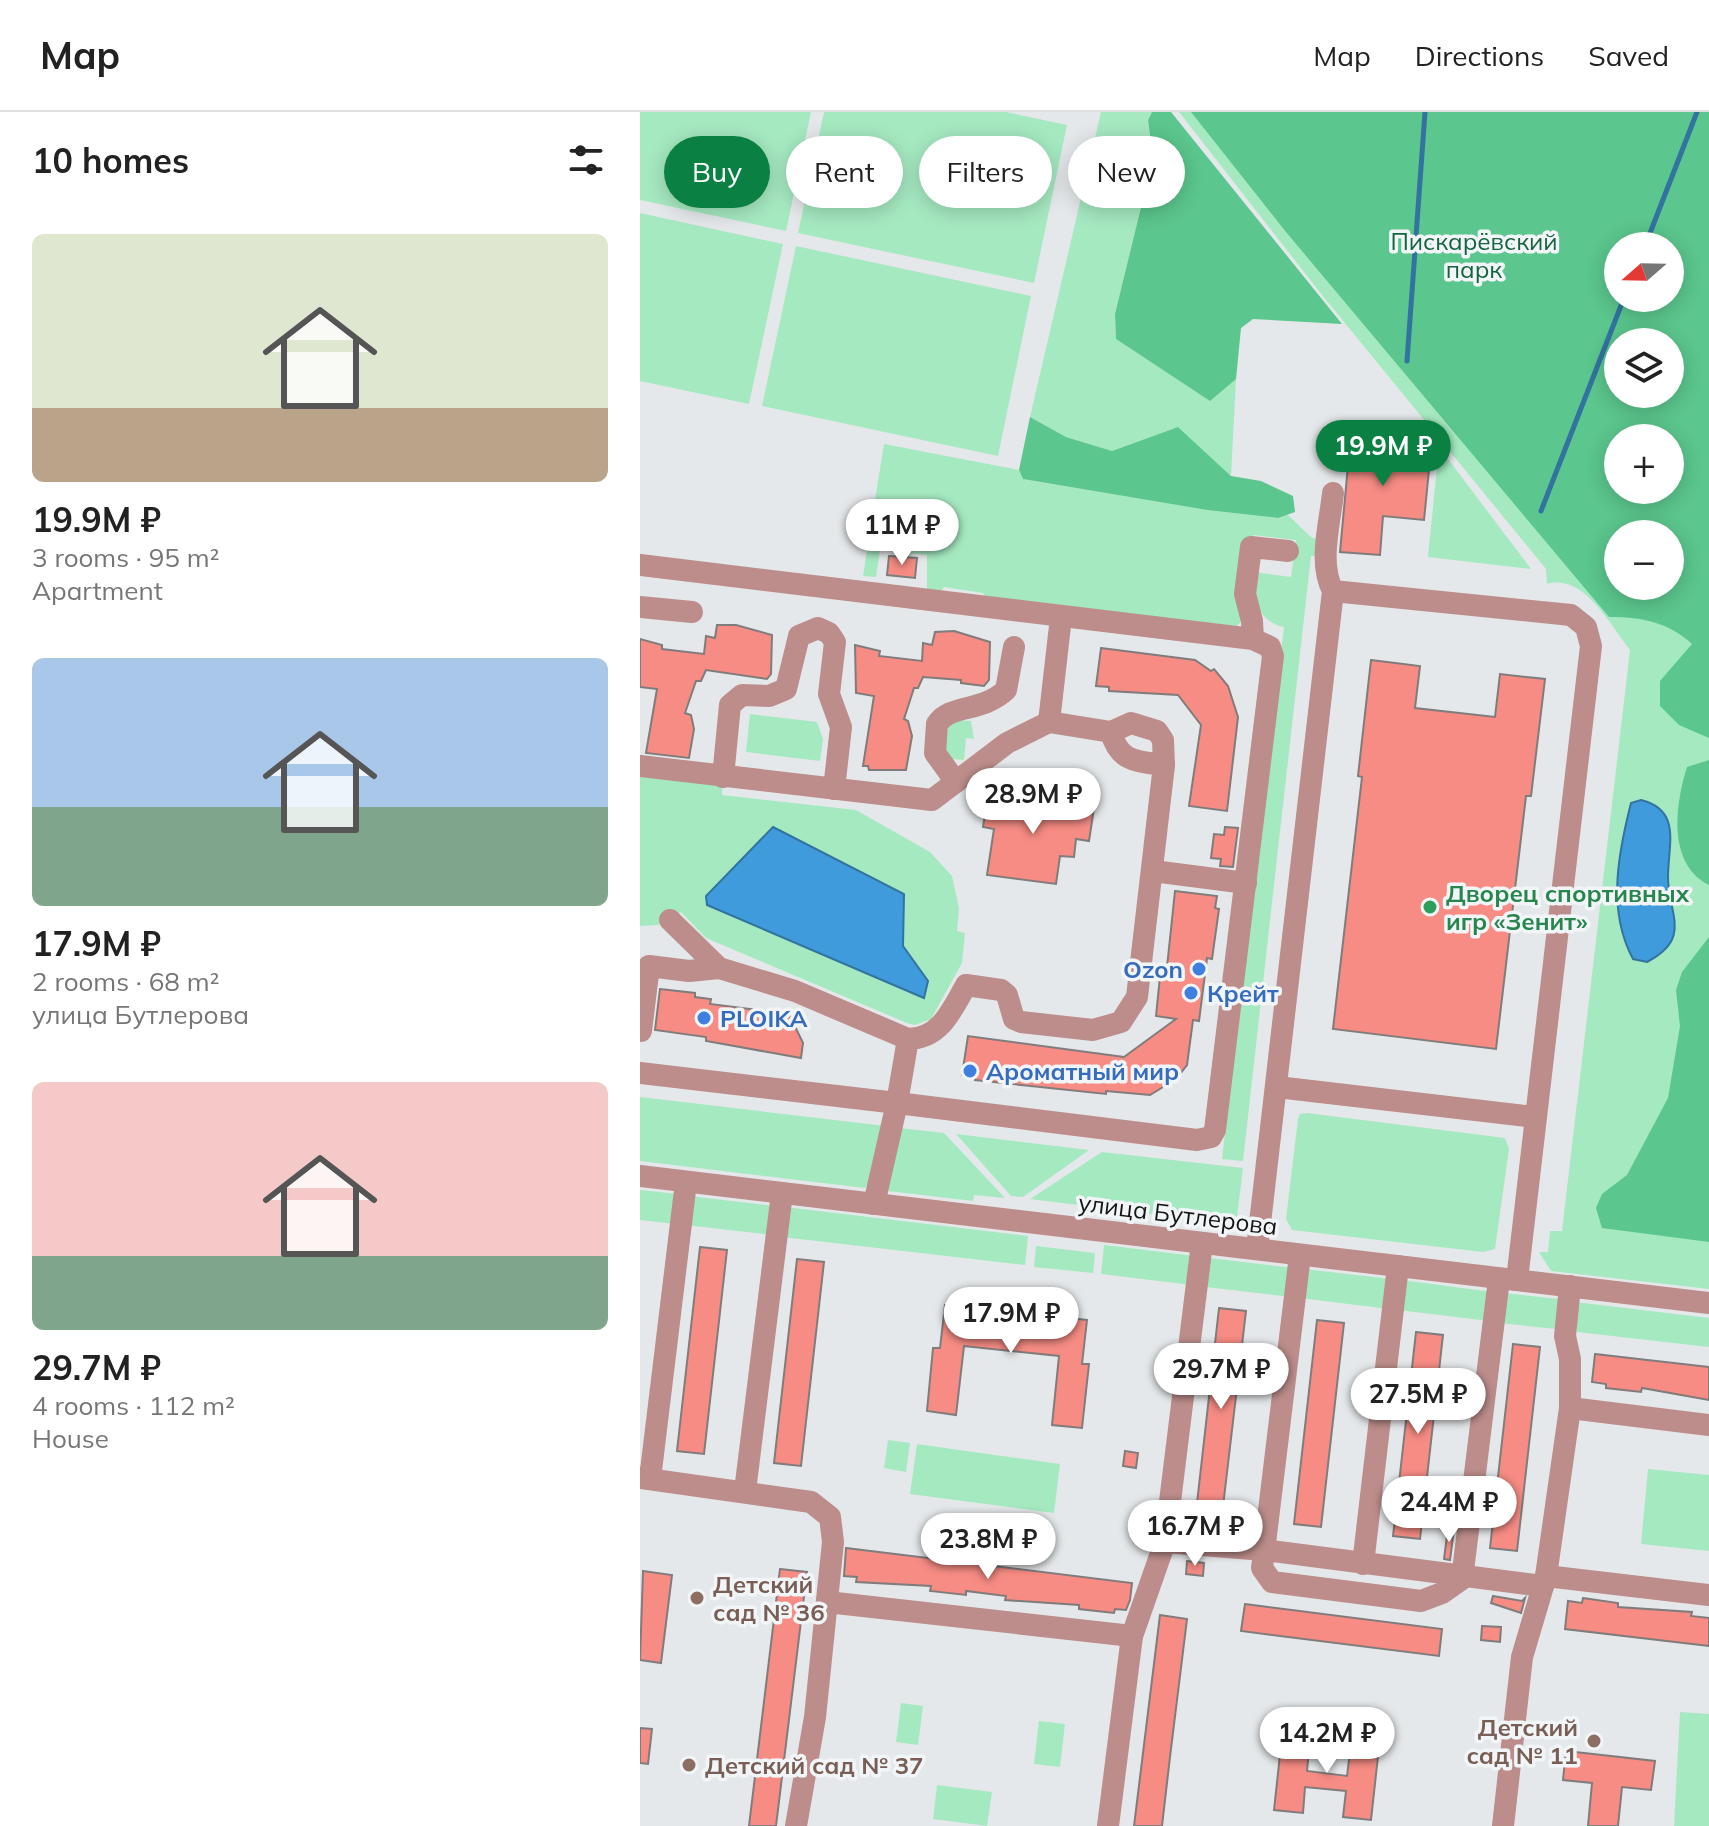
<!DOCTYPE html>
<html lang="en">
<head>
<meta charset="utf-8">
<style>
  :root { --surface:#fff; --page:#f6f6f6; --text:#222; --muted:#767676; --line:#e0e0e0; --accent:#0b8043 }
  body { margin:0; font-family:Mulish,sans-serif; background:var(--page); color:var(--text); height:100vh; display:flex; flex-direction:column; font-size:30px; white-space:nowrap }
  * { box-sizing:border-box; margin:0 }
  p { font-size:26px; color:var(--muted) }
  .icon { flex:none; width:44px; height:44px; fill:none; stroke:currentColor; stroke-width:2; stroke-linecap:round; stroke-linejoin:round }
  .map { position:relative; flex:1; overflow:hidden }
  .sheet { display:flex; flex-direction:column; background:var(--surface); width:640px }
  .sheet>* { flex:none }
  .banner { position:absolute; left:24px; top:24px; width:760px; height:72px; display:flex; gap:16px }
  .needle { width:52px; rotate:250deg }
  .tools { position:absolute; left:964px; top:120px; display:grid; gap:16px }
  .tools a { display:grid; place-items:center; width:80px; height:80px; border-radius:50%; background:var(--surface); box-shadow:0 4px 20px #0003; font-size:40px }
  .price { position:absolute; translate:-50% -68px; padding:0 18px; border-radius:28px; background:#fff; color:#222; font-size:26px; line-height:52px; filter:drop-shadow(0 2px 4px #0008) }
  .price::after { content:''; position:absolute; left:50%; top:48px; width:24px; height:18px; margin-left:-12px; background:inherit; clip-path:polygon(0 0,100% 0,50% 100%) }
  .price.selected { background:var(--accent); color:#fff }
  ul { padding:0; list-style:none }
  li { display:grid; align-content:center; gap:16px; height:424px; padding:0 32px }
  li span { display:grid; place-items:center; height:248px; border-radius:12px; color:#555 }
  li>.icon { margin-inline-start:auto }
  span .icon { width:144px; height:144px; fill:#fffc; stroke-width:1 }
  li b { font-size:34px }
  h2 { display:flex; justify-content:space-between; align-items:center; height:96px; padding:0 32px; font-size:34px }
  .chip { padding:0 28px; border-radius:36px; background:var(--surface); box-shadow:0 4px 20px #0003; font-size:28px; line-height:72px }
  .chip.selected { background:var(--accent); color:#fff }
  header { display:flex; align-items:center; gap:48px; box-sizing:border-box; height:112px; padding:0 40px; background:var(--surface); border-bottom:2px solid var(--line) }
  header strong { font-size:38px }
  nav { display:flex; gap:44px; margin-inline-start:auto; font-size:28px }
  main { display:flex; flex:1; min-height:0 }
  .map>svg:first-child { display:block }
  .green { fill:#a5e9c1; fill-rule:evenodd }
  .forest { fill:#5bc68d; fill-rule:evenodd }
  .water { fill:#3f9bdc; stroke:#3273a0; stroke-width:2 }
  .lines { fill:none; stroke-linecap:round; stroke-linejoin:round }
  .stream { stroke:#3273a0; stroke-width:5 }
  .building { fill:#f68c84; stroke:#807c7c; stroke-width:2 }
  .minor { stroke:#bc8d8b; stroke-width:22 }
  .leisure-dot { fill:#2e9e5b; stroke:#f2f5f7; stroke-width:3 }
  .shop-dot { fill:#3f7fe0; stroke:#f2f5f7; stroke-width:3 }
  .education-dot { fill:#8d6e63; stroke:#f2f5f7; stroke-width:3 }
  .labels { text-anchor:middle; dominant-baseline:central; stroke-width:7; stroke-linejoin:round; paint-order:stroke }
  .park-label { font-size:24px; fill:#156440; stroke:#f2f5f7 }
  .leisure-label { font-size:24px; font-weight:bold; fill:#27864d; stroke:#f2f5f7; text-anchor:start }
  .shop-label { font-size:24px; font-weight:bold; fill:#366cbe; stroke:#f2f5f7; text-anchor:start }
  .street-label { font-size:24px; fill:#141515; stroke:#f2f5f7 }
  .education-label { font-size:24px; font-weight:bold; fill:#785e54; stroke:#f2f5f7; text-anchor:start }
</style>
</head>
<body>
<header>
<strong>Map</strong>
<nav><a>Map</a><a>Directions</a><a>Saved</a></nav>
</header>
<main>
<section class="sheet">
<h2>10 homes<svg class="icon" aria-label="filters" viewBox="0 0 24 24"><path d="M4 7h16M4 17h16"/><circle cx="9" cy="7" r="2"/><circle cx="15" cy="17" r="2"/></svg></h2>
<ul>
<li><span style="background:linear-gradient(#dfe7d0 70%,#b9a48a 0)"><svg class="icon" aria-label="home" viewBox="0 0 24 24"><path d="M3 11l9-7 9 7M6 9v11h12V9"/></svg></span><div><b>19.9M ₽</b><p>3 rooms · 95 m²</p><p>Apartment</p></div></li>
<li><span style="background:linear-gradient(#a9c7e8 60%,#7fa58c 0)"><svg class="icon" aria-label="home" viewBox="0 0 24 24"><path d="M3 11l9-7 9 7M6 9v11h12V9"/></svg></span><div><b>17.9M ₽</b><p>2 rooms · 68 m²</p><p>улица Бутлерова</p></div></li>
<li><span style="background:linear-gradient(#f6c9c9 70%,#7fa58c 0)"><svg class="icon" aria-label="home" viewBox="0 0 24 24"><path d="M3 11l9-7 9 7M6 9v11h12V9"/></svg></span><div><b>29.7M ₽</b><p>4 rooms · 112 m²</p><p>House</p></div></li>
</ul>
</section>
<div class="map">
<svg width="1069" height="1714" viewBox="0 0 1069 1714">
  <rect width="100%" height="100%" fill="#e5e8ea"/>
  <g class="green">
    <path d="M0 0H171L146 119 0 88Z"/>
    <path d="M184 0H366L427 13 394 171 158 121Z"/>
    <path d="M461 0H512L508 8 513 46 475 202 476 227 569 288 596 267 591 364 538 315 472 339 426 325 390 305Z"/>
    <path d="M539 0H1069V1177L911 1159 899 1140H908L910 1119H922L990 538C970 513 944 461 907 472L906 457 682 183ZM978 134H1030V186H978ZM978 230H1030V282H978ZM978 326H1030V378H978ZM978 422H1030V474H978Z"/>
    <path d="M0 101 143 132 109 292 0 269Z"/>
    <path d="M156 134 391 184 358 344 122 294Z"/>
    <path d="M244 332 379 358 383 367 567 398 638 406 647 402 672 426 682 427 678 444H671L603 1049 582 1047 644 515C618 510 611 485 614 460L651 465 656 428 614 423 608 426 601 510 597 514 346 487 343 481 304 475 301 479 287 477V443L240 438 236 465 223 464Z"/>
    <path d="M799 335 891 457 788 445Z"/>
    <path d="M110 602 177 610 183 627 180 649 106 640Z"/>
    <path d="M316 608 331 609 334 627 326 626 324 648 311 647 305 638 308 614Z"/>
    <path d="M0 664 82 674V683L216 698 290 740 312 764 319 796 317 819 325 821 322 851 291 907 275 913 267 911 66 826 41 800 18 813 0 814Z"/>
    <path d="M0 985 246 1014 231 1068 225 1076 0 1049Z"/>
    <path d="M667 1001 865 1026 869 1037 855 1137 843 1140 652 1118 646 1107 658 1007 660 1002Z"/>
    <path d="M260 1016 304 1021 365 1086 334 1083 333 1089 248 1079Z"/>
    <path d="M316 1022 449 1038 383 1085 371 1084Z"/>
    <path d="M462 1040 603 1056 597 1105 585 1111 390 1087Z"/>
    <path d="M0 1078 39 1082 35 1112 0 1108Z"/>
    <path d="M49 1084 135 1094 132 1123 45 1113Z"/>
    <path d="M145 1095 388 1124 385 1153 142 1125Z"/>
    <path d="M464 1133 555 1144 552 1173 461 1162Z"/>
    <path d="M396 1134 455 1141 453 1161 394 1155Z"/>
    <path d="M570 1146 654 1156 650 1185 566 1175Z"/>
    <path d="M664 1157 752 1167 749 1197 660 1186Z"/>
    <path d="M761 1168 853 1180 849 1209 758 1198Z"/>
    <path d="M864 1181 919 1187 916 1217 859 1211Z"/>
    <path d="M935 1190 1069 1206V1235L937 1220Z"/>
    <path d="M248 1328 270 1331 266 1360 244 1356Z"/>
    <path d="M277 1332 420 1352 414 1401 270 1382Z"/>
    <path d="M1008 1357 1069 1363V1439L1001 1432Z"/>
    <path d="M261 1591 283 1594 278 1633 256 1630Z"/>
    <path d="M1040 1600 1069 1602V1714H1034Z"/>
    <path d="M399 1609 425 1612 420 1655 394 1652Z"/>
    <path d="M297 1673 352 1680 347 1714 293 1707Z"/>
  </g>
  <g class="forest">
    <path d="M512 0H531L702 212 613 207 601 216 596 267 570 289 476 227 475 202 513 46 508 8Z"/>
    <path d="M551 0H1069V626L1039 613 1020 594V569L1052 532C1028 510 1002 505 969 505L646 120ZM978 134H1030V186H978ZM978 230H1030V282H978ZM978 326H1030V378H978ZM978 422H1030V474H978Z"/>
    <path d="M390 305 426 325 472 339 538 315 591 364 621 369 653 384 655 400 638 406 567 398 383 367 379 358Z"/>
    <path d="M1069 648V773C1027 752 1035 693 1047 655Z"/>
    <path d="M1069 825V1130L962 1116 956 1096 962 1082 987 1063 1028 986 1040 914 1036 878 1042 860Z"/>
  </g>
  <g class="water">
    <path d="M1001 688C1042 698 1028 733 1028 765 1028 802 1053 826 1007 850L993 847C967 799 978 742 991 691Z"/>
    <path d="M133 715 264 782 263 834 288 869 284 886 67 793 66 784Z"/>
  </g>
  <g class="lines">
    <g class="stream">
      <path d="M1005 134 1057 0"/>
      <path d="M767 249 785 0"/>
      <path d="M901 399 984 186"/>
    </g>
  </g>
  <g class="building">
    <path d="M711 321 792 328 784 408 743 404 740 443 700 440Z"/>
    <path d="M249 444 277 446 275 466 247 463Z"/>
    <path d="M77 513H96L132 523 131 562 127 567 66 558 61 569H56L45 601 51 603 54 617 49 646 6 641 17 577 0 575V527L22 533V537L64 542 66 524 75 526Z"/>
    <path d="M314 519 350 530 349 568 344 574 321 571V568L283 565 278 576H274L264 607 268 609 272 624 266 658H229L228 654H223L234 584 216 581 215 533 240 539 239 544 282 549 283 531 292 533 295 520Z"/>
    <path d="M461 536 555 548 571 559 574 557 588 574 598 605 587 699 549 694 561 613 538 583 469 579V575L456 574Z"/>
    <path d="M731 548 780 554 775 596 855 605 860 562 905 567 891 684H886L856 937 693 917 722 665 718 664Z"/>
    <path d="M348 682 454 696 449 729 436 727 434 745 420 744 416 772 347 763 354 717 343 715Z"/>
    <path d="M585 715 598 716 593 755 580 754 581 747 571 746 574 722 584 723Z"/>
    <path d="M535 779 577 784 575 796 579 797 572 847 567 846 559 909 553 908 547 953 536 967 510 983 466 979V982L335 968V965L322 963 328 924 484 945 536 907 516 904 521 855H527Z"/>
    <path d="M20 877 55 881V885L71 887 70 892 149 902 163 931 161 946 66 929V925L15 918Z"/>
    <path d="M60 1135 87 1138 64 1342 37 1339Z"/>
    <path d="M157 1147 184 1150 161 1354 134 1351Z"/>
    <path d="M305 1193 447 1208 442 1252H449L442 1316 412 1313 419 1244 324 1234 316 1303 287 1299 293 1236H300Z"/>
    <path d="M579 1196 606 1199 582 1403 556 1400Z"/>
    <path d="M677 1208 704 1211 681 1415 654 1412Z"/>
    <path d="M776 1220 803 1223 780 1427 753 1424Z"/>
    <path d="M873 1232 900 1235 877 1439 850 1436Z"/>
    <path d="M955 1242 1069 1255V1288L1002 1276 1001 1280 966 1276V1272L952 1270Z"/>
    <path d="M485 1339 498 1341 496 1356 483 1354Z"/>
    <path d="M808 1416 814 1417 810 1448 804 1447Z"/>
    <path d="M206 1436 492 1471 490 1488 486 1498 475 1497 474 1501 439 1497V1493L365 1488 366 1484 326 1479V1483L290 1479 291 1474 216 1470 217 1465 204 1464Z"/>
    <path d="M547 1449 564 1451 563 1464 546 1462Z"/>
    <path d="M140 1457 167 1460 136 1714H109Z"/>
    <path d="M3 1459 32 1463 21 1551 0 1548Z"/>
    <path d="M853 1484 882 1489 885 1486 881 1501 851 1491Z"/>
    <path d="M943 1486 978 1491V1495L1052 1500 1051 1504 1069 1506V1534L925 1517 928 1489 942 1491Z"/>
    <path d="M605 1492 802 1517 799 1544 601 1519Z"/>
    <path d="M520 1503 547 1507 530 1645 522 1714H494Z"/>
    <path d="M842 1514 861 1515 860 1530 841 1528Z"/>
    <path d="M643 1615 671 1618 667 1659 707 1664 712 1623 740 1626 731 1708 703 1705 706 1679 665 1675 663 1701 634 1698Z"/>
    <path d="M0 1616 12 1617 8 1652 0 1651Z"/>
    <path d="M926 1639 1015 1649 1011 1678 982 1675 978 1714H948L952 1671 923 1668Z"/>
  </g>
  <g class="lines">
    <g class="minor">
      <path d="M0 453 613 527 630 535 633 544 575 1018 571 1025 557 1028 257 991 234 1092"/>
      <path d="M693 479 931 503 946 515 951 534 877 1168"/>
      <path d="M0 495 52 500"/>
      <path d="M613 527 612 509 605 482 611 435 648 439"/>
      <path d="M471 620 491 611 517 619 523 628 524 653"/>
      <path d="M0 654 292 688 367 631 409 610 421 505"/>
      <path d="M83 665 90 593 102 583 129 584 146 577 159 524 178 516 189 521 195 530 189 582 201 615 194 677"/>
      <path d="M316 670 295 641 297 612C309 592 341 601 366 578L374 535"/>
      <path d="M513 759 606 771"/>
      <path d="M30 808 79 856 155 879 268 927"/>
      <path d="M1 919 9 854 49 859 79 856"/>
      <path d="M0 961 257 991 268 927C300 927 312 898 326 873L361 878 367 883 374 907 381 910 453 918 481 910 497 885 524 653C496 649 479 650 471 620L409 610"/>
      <path d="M637 975 895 1005"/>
      <path d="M0 1064 1069 1191"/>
      <path d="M617 1137 693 479C678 451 690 411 693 381"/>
      <path d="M660 1143 622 1456 632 1470 781 1489 802 1481 822 1467 859 1167"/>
      <path d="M930 1296 1069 1313"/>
      <path d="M0 1366 171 1390 190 1405 193 1430 175 1605 156 1714"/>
      <path d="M10 1367 46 1070"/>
      <path d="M105 1379 142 1081"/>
      <path d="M525 1430 624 1438 903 1474"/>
      <path d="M723 1452 758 1154"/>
      <path d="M906 1464 1069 1483"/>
      <path d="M187 1490 492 1524"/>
      <path d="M468 1714 492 1524 525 1430 562 1131"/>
      <path d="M863 1714 882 1545 906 1464 930 1296V1247L925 1224 930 1174"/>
    </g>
  </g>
  <circle class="leisure-dot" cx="790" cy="795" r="8"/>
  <g class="shop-dot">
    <circle cx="559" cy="857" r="8"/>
    <circle cx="551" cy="881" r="8"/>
    <circle cx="64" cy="906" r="8"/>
    <circle cx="330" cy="959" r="8"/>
  </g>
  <g class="education-dot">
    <circle cx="57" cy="1486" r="8"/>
    <circle cx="954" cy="1629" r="8"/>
    <circle cx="49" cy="1653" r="8"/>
  </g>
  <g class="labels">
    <g class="park-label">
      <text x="834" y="129">Пискарёвский<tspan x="834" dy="28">парк</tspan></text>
    </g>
    <g class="leisure-label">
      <text x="806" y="781">Дворец спортивных<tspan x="806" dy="28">игр «Зенит»</tspan></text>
    </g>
    <g class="shop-label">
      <text x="543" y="857" text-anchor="end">Ozon</text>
      <text x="567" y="881">Крейт</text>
      <text x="80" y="906">PLOIKA</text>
      <text x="346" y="959">Ароматный мир</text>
    </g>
    <g class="street-label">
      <text transform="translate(538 1102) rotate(7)">улица Бутлерова</text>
    </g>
    <g class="education-label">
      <text x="73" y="1472">Детский<tspan x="73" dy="28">сад № 36</tspan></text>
      <text x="938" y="1615" text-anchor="end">Детский<tspan x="938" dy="28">сад № 11</tspan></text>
      <text x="65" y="1653">Детский сад № 37</text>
    </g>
  </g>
</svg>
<div class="tools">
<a><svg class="needle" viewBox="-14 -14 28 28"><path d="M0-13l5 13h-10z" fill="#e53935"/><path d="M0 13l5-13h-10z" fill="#767676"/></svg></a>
<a><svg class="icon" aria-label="layers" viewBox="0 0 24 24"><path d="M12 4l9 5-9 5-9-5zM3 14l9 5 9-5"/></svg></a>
<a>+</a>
<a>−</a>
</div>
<b class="price selected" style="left:743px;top:376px">19.9M ₽</b>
<b class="price" style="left:262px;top:455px">11M ₽</b>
<b class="price" style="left:393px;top:724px">28.9M ₽</b>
<b class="price" style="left:371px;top:1243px">17.9M ₽</b>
<b class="price" style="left:581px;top:1299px">29.7M ₽</b>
<b class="price" style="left:778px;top:1324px">27.5M ₽</b>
<b class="price" style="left:809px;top:1432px">24.4M ₽</b>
<b class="price" style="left:555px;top:1456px">16.7M ₽</b>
<b class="price" style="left:348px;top:1469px">23.8M ₽</b>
<b class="price" style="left:687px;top:1663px">14.2M ₽</b>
<div class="banner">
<a class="chip selected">Buy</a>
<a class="chip">Rent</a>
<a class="chip">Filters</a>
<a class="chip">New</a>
</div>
</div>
</main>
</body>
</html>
